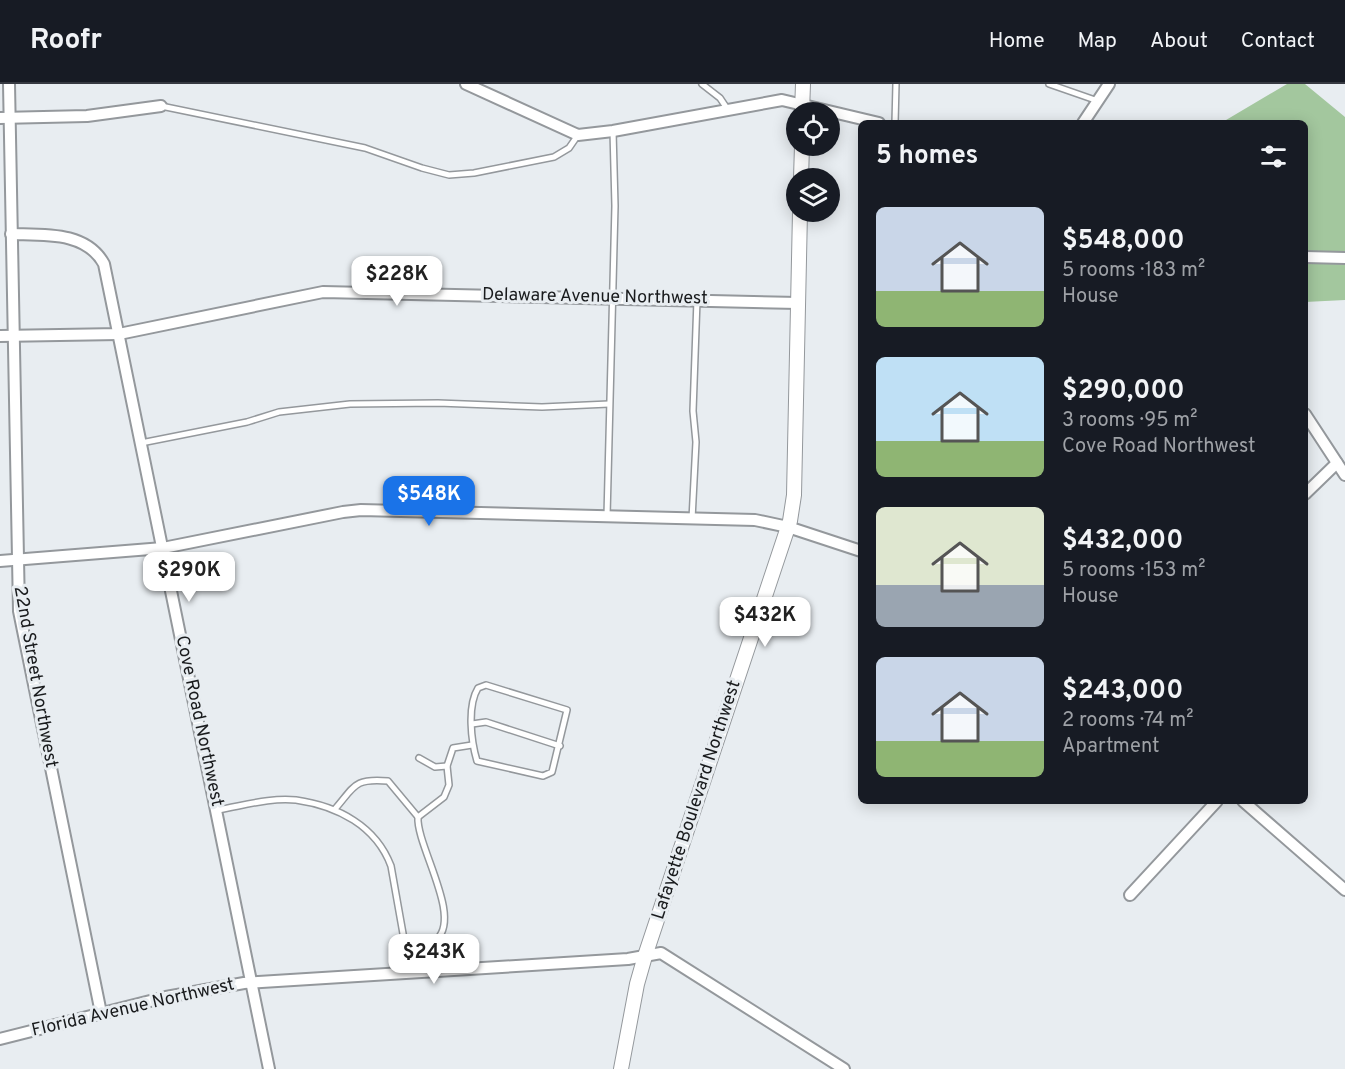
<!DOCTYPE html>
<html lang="en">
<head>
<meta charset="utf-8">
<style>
  :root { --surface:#171b24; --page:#20242c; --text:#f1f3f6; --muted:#9ea1a6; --line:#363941; --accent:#1a73e8 }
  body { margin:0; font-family:Overpass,sans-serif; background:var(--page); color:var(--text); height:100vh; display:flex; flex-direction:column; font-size:22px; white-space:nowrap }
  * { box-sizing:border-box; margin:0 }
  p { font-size:20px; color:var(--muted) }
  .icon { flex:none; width:33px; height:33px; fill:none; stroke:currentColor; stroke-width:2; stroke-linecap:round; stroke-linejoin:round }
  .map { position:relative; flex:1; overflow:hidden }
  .details { position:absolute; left:858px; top:36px; width:450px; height:684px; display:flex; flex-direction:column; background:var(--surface); border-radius:9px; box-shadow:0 3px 15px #0003 }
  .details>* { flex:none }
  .tools { position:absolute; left:786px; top:18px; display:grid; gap:12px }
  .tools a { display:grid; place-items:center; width:54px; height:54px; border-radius:50%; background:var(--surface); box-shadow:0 3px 15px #0003; font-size:30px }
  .price { position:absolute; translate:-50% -51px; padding:0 14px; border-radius:12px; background:#fff; color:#222; font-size:20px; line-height:39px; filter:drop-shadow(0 2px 3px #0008) }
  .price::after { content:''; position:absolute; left:50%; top:36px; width:18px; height:14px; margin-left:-9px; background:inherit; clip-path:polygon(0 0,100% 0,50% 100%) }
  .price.active { background:var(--accent); color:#fff }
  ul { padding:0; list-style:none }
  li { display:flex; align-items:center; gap:18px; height:150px; padding:0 18px }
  li span { display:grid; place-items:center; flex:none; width:168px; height:120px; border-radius:9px; color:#555 }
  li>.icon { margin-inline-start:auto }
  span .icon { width:72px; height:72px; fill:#fffc; stroke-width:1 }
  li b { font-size:26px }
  h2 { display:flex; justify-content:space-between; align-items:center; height:72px; padding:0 18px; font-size:26px }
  header { display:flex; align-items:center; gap:36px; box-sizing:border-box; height:84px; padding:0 30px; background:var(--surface); border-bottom:2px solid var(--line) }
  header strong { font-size:28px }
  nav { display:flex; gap:33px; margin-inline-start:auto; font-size:21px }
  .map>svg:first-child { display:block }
  .green { fill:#a3c79e }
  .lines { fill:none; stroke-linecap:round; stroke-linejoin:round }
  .lane-casing { stroke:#94989c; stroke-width:8 }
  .street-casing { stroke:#94989c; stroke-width:14 }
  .secondary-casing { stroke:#94989c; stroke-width:16 }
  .lane { stroke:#fff; stroke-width:5 }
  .street { stroke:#fff; stroke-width:10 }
  .secondary { stroke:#fff; stroke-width:14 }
  .labels { text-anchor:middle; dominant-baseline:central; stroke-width:6; stroke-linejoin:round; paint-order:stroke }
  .street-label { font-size:18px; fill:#191b1d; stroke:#e8edf1 }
</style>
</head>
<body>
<header>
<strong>Roofr</strong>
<nav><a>Home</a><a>Map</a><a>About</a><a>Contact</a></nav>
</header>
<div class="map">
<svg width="1345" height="985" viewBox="0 0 1345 985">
  <rect width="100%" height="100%" fill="#e8edf1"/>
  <path class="green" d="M1287 0H1305L1345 33V216L1305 218V39H1221Z"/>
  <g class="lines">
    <g class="lane-casing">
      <g id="lane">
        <path d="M702 0 720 14 728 26"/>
        <path d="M1049 0 1098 17"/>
        <path d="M161 22 365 64 422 84 449 91 474 89 554 73 569 64 578 51"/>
        <path d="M895 39 896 0"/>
        <path d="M141 359 247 338 279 328 350 320 438 319 542 323 609 320"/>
        <path d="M607 432 615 122 613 47"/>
        <path d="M692 435 696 358 693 327 697 216"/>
        <path d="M486 601 567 626 552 688 543 692 477 677C471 657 467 622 478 604Z"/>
        <path d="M472 640 486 638 560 662"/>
        <path d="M419 674 435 683 447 682"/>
        <path d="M335 725C355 702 354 694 388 697L418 733C416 761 462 832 437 855 429 862 417 864 407 867"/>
        <path d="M217 726C242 722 271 713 296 716 338 722 376 742 391 782L410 889"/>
        <path d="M418 733 444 713 449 701 447 682 453 664 472 661"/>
      </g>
    </g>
    <g class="street-casing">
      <g id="street">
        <path d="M9 0 19 527 101 929"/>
        <path d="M466 0 578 51 613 47 782 16 879 39"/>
        <path d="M0 34 87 32 161 22"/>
        <path d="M1083 39 1109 0"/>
        <path d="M11 150C44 151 86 147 104 180L269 985"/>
        <path d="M1305 173 1345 174"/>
        <path d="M0 252 119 250 323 208 798 219"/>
        <path d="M1305 330 1345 391"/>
        <path d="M1305 410 1337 379"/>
        <path d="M0 477 163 464 343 428 361 426 755 436 788 443 861 467"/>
        <path d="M1243 717 1345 806"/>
        <path d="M1130 811 1217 717"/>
        <path d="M0 955 166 913 244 899 628 875 661 869 844 985"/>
      </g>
    </g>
    <g class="secondary-casing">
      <g id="secondary">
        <path d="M802 28 803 0"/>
        <path d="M801 94 802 62"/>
        <path d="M621 985 637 900 645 872 790 437 794 411 800 128"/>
      </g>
    </g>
    <use href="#lane" class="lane"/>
    <use href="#street" class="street"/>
    <use href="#secondary" class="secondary"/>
  </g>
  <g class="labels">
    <g class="street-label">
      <text transform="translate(595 213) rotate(1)">Delaware Avenue Northwest</text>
      <text transform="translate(35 593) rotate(80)">22nd Street Northwest</text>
      <text transform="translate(199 637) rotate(78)">Cove Road Northwest</text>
      <text transform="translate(697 716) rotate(-72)">Lafayette Boulevard Northwest</text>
      <text transform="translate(133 924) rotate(-13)">Florida Avenue Northwest</text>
    </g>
  </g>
</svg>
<div class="tools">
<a><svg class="icon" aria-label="locate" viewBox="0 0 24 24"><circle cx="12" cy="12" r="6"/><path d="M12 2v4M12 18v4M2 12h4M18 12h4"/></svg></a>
<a><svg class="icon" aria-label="layers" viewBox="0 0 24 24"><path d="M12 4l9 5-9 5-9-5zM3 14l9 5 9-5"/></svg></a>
</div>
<b class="price" style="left:397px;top:223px">$228K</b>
<b class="price active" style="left:429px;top:443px">$548K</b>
<b class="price" style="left:189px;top:519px">$290K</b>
<b class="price" style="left:765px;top:564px">$432K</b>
<b class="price" style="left:434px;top:901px">$243K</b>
<section class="details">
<h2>5 homes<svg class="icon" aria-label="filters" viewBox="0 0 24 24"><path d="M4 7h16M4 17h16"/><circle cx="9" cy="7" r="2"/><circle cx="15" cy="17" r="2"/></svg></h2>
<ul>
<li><span style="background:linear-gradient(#c9d6e8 70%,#8fb573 0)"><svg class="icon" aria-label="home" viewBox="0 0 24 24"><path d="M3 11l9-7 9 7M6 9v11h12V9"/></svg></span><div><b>$548,000</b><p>5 rooms · 183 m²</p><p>House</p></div></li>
<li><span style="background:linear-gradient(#bfe0f5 70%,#8fb573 0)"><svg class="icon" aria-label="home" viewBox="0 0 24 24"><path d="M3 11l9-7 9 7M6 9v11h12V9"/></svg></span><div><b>$290,000</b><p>3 rooms · 95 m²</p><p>Cove Road Northwest</p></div></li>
<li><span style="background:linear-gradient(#dfe7d0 65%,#9aa5b1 0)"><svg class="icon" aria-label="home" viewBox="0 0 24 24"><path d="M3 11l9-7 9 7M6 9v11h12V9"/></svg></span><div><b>$432,000</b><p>5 rooms · 153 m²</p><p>House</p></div></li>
<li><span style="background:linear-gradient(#c9d6e8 70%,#8fb573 0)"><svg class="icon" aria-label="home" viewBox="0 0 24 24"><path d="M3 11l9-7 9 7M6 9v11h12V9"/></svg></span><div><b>$243,000</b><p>2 rooms · 74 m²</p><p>Apartment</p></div></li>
</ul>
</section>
</div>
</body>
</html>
